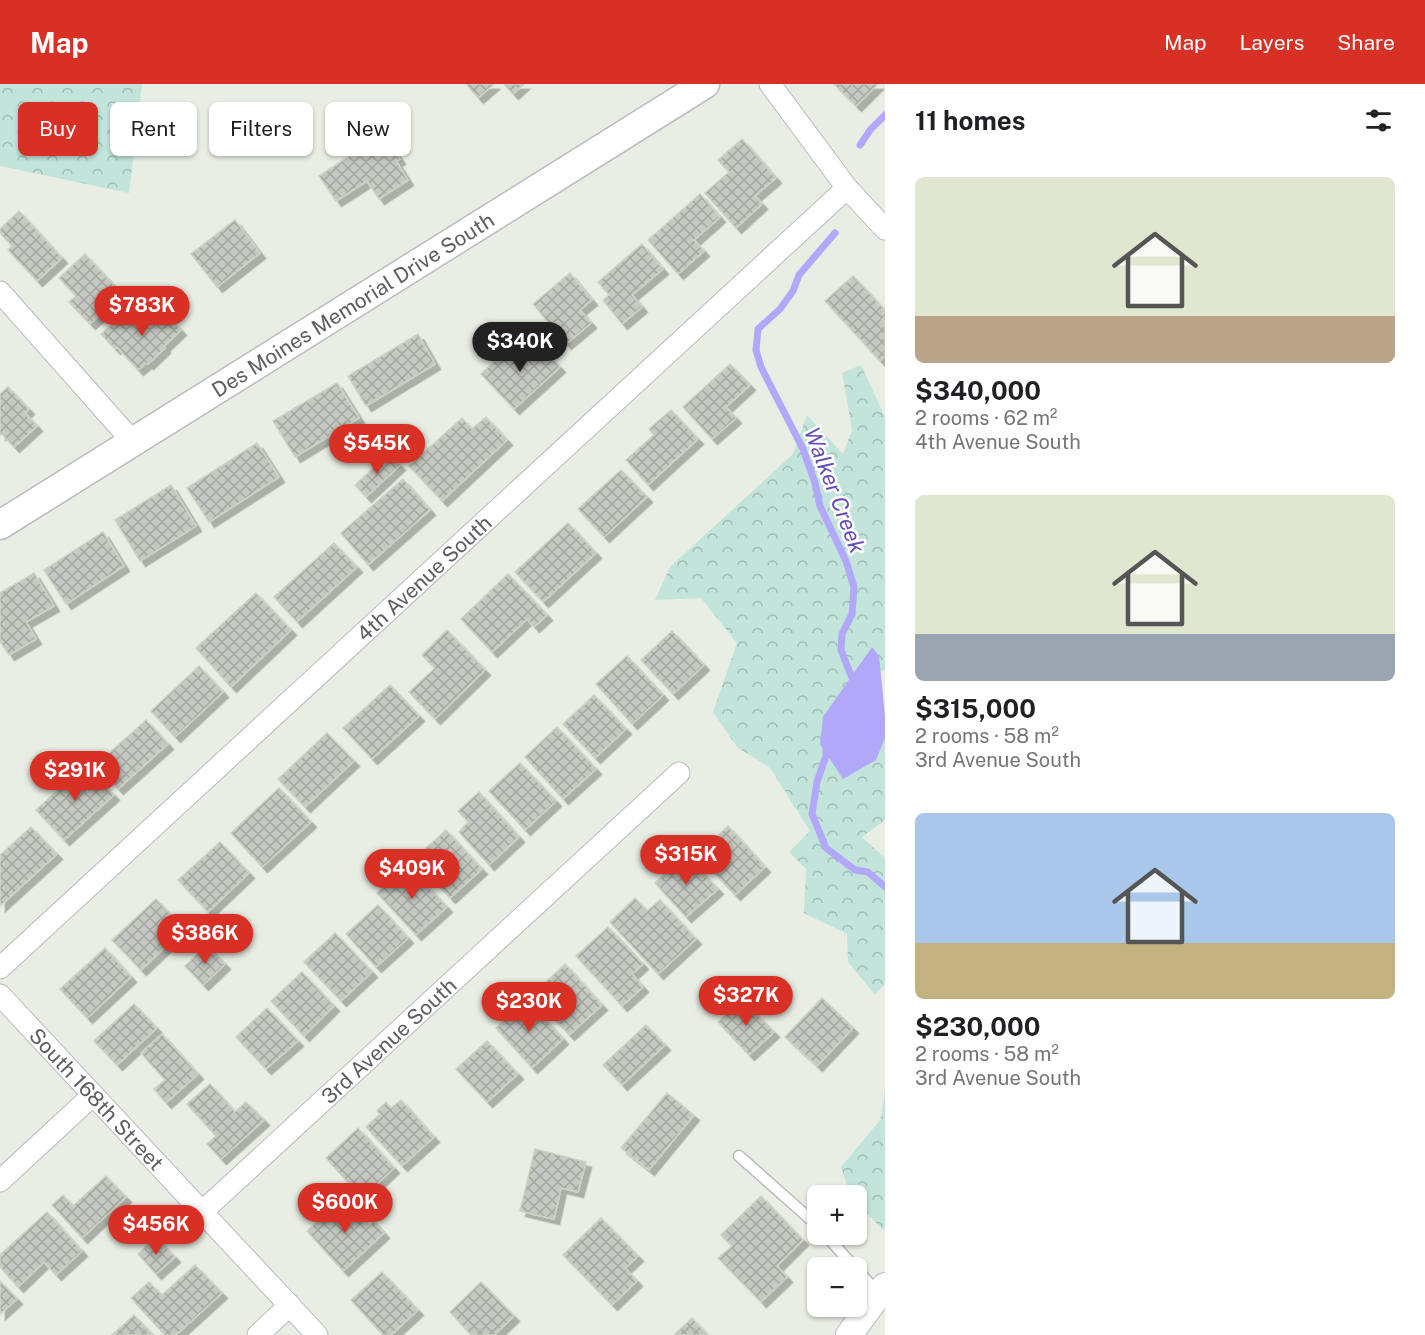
<!DOCTYPE html>
<html lang="en">
<head>
<meta charset="utf-8">
<style>
  :root { --surface:#fff; --page:#f2f2f2; --text:#202124; --muted:#757577; --accent:#d93025 }
  body { margin:0; font-family:"Public Sans",sans-serif; background:var(--page); color:var(--text); height:100vh; display:flex; flex-direction:column; font-size:22px; white-space:nowrap }
  * { box-sizing:border-box; margin:0 }
  p { font-size:20px; color:var(--muted) }
  .icon { flex:none; width:33px; height:33px; fill:none; stroke:currentColor; stroke-width:2; stroke-linecap:round; stroke-linejoin:round }
  .map { position:relative; flex:1; overflow:hidden }
  .sheet { display:flex; flex-direction:column; background:var(--surface); width:540px }
  .sheet>* { flex:none }
  .guide { position:absolute; left:18px; top:18px; width:570px; height:54px; display:flex; gap:12px }
  .controls { position:absolute; left:807px; top:1101px; display:grid; gap:12px }
  .controls a { display:grid; place-items:center; width:60px; height:60px; border-radius:9px; background:var(--surface); box-shadow:0 2px 4px #0004; font-size:30px }
  .price { position:absolute; translate:-50% -51px; padding:0 14px; border-radius:21px; background:var(--accent); color:#fff; font-size:20px; line-height:39px; filter:drop-shadow(0 2px 3px #0008) }
  .price::after { content:''; position:absolute; left:50%; top:36px; width:18px; height:14px; margin-left:-9px; background:inherit; clip-path:polygon(0 0,100% 0,50% 100%) }
  .price.selected { background:#222; color:#fff }
  ul { padding:0; list-style:none }
  li { display:grid; align-content:center; gap:12px; height:318px; padding:0 30px }
  li span { display:grid; place-items:center; height:186px; border-radius:9px; color:#555 }
  li>.icon { margin-inline-start:auto }
  span .icon { width:108px; height:108px; fill:#fffc; stroke-width:1 }
  li b { font-size:26px }
  h2 { display:flex; justify-content:space-between; align-items:center; height:72px; padding:0 30px; font-size:26px }
  .pill { padding:0 21px; border-radius:9px; background:var(--surface); box-shadow:0 2px 4px #0004; font-size:21px; line-height:54px }
  .pill.selected { background:var(--accent); color:#fff }
  header { display:flex; align-items:center; gap:36px; box-sizing:border-box; height:84px; padding:0 30px; background:var(--accent); color:#fff }
  header strong { font-size:28px }
  nav { display:flex; gap:33px; margin-inline-start:auto; font-size:21px }
  main { display:flex; flex:1; min-height:0 }
  .map>svg:first-child { display:block }
  .forest { fill:url(#forest-crowns) }
  .water { fill:#b2a8fa }
  .lines { fill:none; stroke-linecap:round; stroke-linejoin:round }
  .stream { stroke:#b2a8fa; stroke-width:7 }
  .building { fill:url(#building-cross-hatch); stroke:#ccd2c3; stroke-width:1.5; filter:url(#shadow) }
  .service-casing { stroke:#bbb9bf; stroke-width:13 }
  .minor-casing { stroke:#bbb9bf; stroke-width:23 }
  .tertiary-casing { stroke:#bbb9bf; stroke-width:28 }
  .secondary-casing { stroke:#bcbac1; stroke-width:31 }
  .service { stroke:#fff; stroke-width:10 }
  .minor { stroke:#fff; stroke-width:21 }
  .tertiary { stroke:#fff; stroke-width:26 }
  .secondary { stroke:#fff; stroke-width:28 }
  .labels { text-anchor:middle; dominant-baseline:central; stroke-width:5; stroke-linejoin:round; paint-order:stroke }
  .street-label { font-size:21px; fill:#5e5c64; stroke:#fff }
  .water-label { font-size:22px; font-style:italic; fill:#624bbd; stroke:#fff }
</style>
</head>
<body>
<header>
<strong>Map</strong>
<nav><a>Map</a><a>Layers</a><a>Share</a></nav>
</header>
<main>
<div class="map">
<svg width="885" height="1251" viewBox="0 0 885 1251">
  <defs>
    <pattern id="forest-crowns" width="20" height="18" patternUnits="userSpaceOnUse" patternTransform="scale(1.5)"><rect width="20" height="18" fill="#c2e4da"/><path d="M2 6a3 3 0 1 1 6 0M12 15a3 3 0 1 1 6 0" fill="none" stroke="#a1bcb4"/></pattern>
    <pattern id="building-cross-hatch" width="8" height="8" patternUnits="userSpaceOnUse" patternTransform="scale(1.5)"><rect width="8" height="8" fill="#c6c9c1"/><path d="M0 0l8 8M0 8l8-8" fill="none" stroke="#a4a6a0"/></pattern>
    <filter id="shadow"><feDropShadow dx="5.5" dy="5.5" stdDeviation="0" flood-color="#0004"/></filter>
  </defs>
  <rect width="100%" height="100%" fill="#e9eee4"/>
  <g class="forest">
    <path d="M0 0H142L129 109 0 82Z"/>
    <path d="M861 281 885 333V586L868 591 885 648V736L862 753 885 774V900L875 911 848 878 847 850 804 829 806 785 789 768 810 747 770 684 737 663 713 628 737 559 701 514 655 516 670 483 793 370 807 331 843 370 852 346 842 289Z"/>
    <path d="M885 1004V1143L883 1146 857 1119 856 1112 850 1111 841 1083 881 1035Z"/>
  </g>
  <path class="water" d="M872 563 879 572 885 632V654L876 676 843 695 820 660 823 633Z"/>
  <g class="lines">
    <g class="stream">
      <path d="M860 61 871 45 885 31"/>
      <path d="M835 149 799 191 793 207 780 225 758 245 756 266 761 283 803 365 815 399 820 422 846 477 854 503 852 530 842 550 841 566 854 599"/>
      <path d="M826 662V672L817 698 812 730 826 764 855 786 868 788 885 803"/>
    </g>
  </g>
  <g class="building">
    <path d="M466 0H494L478 14Z"/>
    <path d="M504 0H524L513 10Z"/>
    <path d="M834 0H878L856 22Z"/>
    <path d="M267 19 289 44 273 58 251 33Z"/>
    <path d="M383 50 400 75 396 77 408 96 379 115 367 97 336 117 319 92Z"/>
    <path d="M742 55 776 94 755 112 762 120 736 144 705 109 729 88 718 76Z"/>
    <path d="M700 110 720 133 694 156 704 167 678 190 648 156Z"/>
    <path d="M19 127 62 174 37 197 8 166 12 162 0 149V145Z"/>
    <path d="M235 136 260 169 217 203 191 170Z"/>
    <path d="M642 160 663 185 632 211 642 223 622 240 603 216 609 211 598 198Z"/>
    <path d="M85 170 128 216 109 234 103 228 90 240 69 218 76 212 59 194Z"/>
    <path d="M570 189 592 216 580 226 591 239 566 260 533 220Z"/>
    <path d="M853 192 885 226V233L882 235 885 238V272L880 277 825 217Z"/>
    <path d="M160 224 181 246 164 262 165 264 148 280 146 279 138 286 117 263 115 265 101 250 124 230 138 245Z"/>
    <path d="M418 250 435 280 366 322 348 292Z"/>
    <path d="M515 258 527 270 538 259 560 283 514 325 481 290Z"/>
    <path d="M730 280 750 301 726 323 736 334 712 355 683 323Z"/>
    <path d="M337 299 359 334 295 373 273 337Z"/>
    <path d="M8 303 29 325 25 329 37 342 14 363 2 350 0 351V310Z"/>
    <path d="M671 326 698 355 648 401 626 376 654 351 649 345Z"/>
    <path d="M486 333 507 356 442 417 409 382 462 334 472 345Z"/>
    <path d="M257 359 279 393 209 438 187 404Z"/>
    <path d="M389 370 400 381 366 413 355 401Z"/>
    <path d="M621 386 647 413 604 453 578 425Z"/>
    <path d="M403 395 430 426 368 481 341 449Z"/>
    <path d="M171 401 196 442 140 477 115 436Z"/>
    <path d="M568 439 596 469 543 518 515 488Z"/>
    <path d="M103 448 124 482 66 520 44 486Z"/>
    <path d="M334 459 357 483 297 538 274 513Z"/>
    <path d="M34 489 54 522 26 538 36 555 9 571 0 557V509Z"/>
    <path d="M508 490 547 531 534 543 527 535 492 568 461 535Z"/>
    <path d="M256 509 291 546 231 603 196 564Z"/>
    <path d="M447 546 485 586 435 635 409 608 435 584 422 571Z"/>
    <path d="M672 547 704 581 673 610 641 576Z"/>
    <path d="M627 572 663 611 632 640 596 600Z"/>
    <path d="M199 582 223 608 175 653 151 627Z"/>
    <path d="M390 601 419 632 372 675 343 644Z"/>
    <path d="M594 611 626 645 595 674 563 640Z"/>
    <path d="M146 636 168 660 118 705 96 681Z"/>
    <path d="M557 643 596 685 563 715 525 673Z"/>
    <path d="M327 649 354 677 305 723 278 695Z"/>
    <path d="M520 679 556 717 525 746 489 707Z"/>
    <path d="M85 681 114 711 64 756 36 726Z"/>
    <path d="M279 704 311 738 262 783 231 749Z"/>
    <path d="M479 708 519 753 489 781 459 748 468 738 458 727Z"/>
    <path d="M728 742 765 783 735 811 697 771Z"/>
    <path d="M31 743 57 770 0 822V771Z"/>
    <path d="M446 746 482 785 450 814 414 775Z"/>
    <path d="M220 758 249 789 208 828 178 796Z"/>
    <path d="M685 770 718 805 686 833 655 799Z"/>
    <path d="M408 781 447 823 416 851 377 809Z"/>
    <path d="M635 814 647 827 660 816 696 855 658 890 610 838Z"/>
    <path d="M156 815 184 845 141 886 112 856Z"/>
    <path d="M378 821 408 854 376 883 346 850Z"/>
    <path d="M608 843 643 880 632 890 643 903 622 922 576 872Z"/>
    <path d="M335 849 372 888 341 917 304 878Z"/>
    <path d="M207 861 225 880 203 901 185 882Z"/>
    <path d="M105 864 131 893 87 934 60 905Z"/>
    <path d="M565 880 602 921 569 951 532 911Z"/>
    <path d="M302 888 334 922 304 952 271 917Z"/>
    <path d="M822 914 853 944 817 982 785 953Z"/>
    <path d="M527 915 563 955 532 984 496 944Z"/>
    <path d="M742 915 774 948 749 971 718 938Z"/>
    <path d="M134 920 157 944 117 981 94 957Z"/>
    <path d="M267 924 298 957 266 985 236 953Z"/>
    <path d="M646 941 665 961 622 1001 603 981Z"/>
    <path d="M162 950 198 990 166 1019 154 1005 165 996 141 969Z"/>
    <path d="M487 957 518 990 487 1018 456 985Z"/>
    <path d="M210 1000 235 1028 246 1018 264 1036 221 1075 207 1060 216 1052 187 1020Z"/>
    <path d="M667 1009 694 1031 649 1086 621 1064Z"/>
    <path d="M401 1016 434 1053 402 1082 366 1043 380 1030 377 1027 386 1018 391 1024Z"/>
    <path d="M358 1044 394 1084 362 1114 326 1074Z"/>
    <path d="M535 1065 586 1078 578 1108 561 1104 554 1135 520 1127Z"/>
    <path d="M106 1092 126 1113 82 1154 52 1121 63 1111 73 1122Z"/>
    <path d="M761 1112 803 1156 777 1182 787 1193 761 1218 718 1174 732 1162 721 1151Z"/>
    <path d="M344 1114 369 1142 374 1137 384 1149 343 1187 307 1147Z"/>
    <path d="M47 1128 82 1167 56 1191 44 1178 18 1203 0 1183V1171Z"/>
    <path d="M601 1134 638 1172 625 1184 637 1197 612 1221 563 1171Z"/>
    <path d="M156 1153 175 1173 156 1190 138 1170Z"/>
    <path d="M195 1181 222 1209 176 1251H165L131 1214 149 1198 162 1211Z"/>
    <path d="M382 1188 418 1226 391 1251H383L351 1216Z"/>
    <path d="M0 1197 17 1215 0 1230Z"/>
    <path d="M481 1198 514 1232 494 1251H471L450 1228Z"/>
    <path d="M134 1231 153 1251H112Z"/>
    <path d="M692 1234 708 1251H674Z"/>
  </g>
  <g class="lines">
    <g class="service-casing">
      <g id="service">
        <path d="M739 1072 818 1142"/>
        <path d="M825 1150 855 1184"/>
        <path d="M856 1185 879 1210"/>
      </g>
    </g>
    <g class="minor-casing">
      <g id="minor">
        <path d="M770 0 847 104 885 145"/>
        <path d="M0 208 133 358"/>
        <path id="s1" d="M0 884 847 104"/>
        <path id="s2" d="M0 911 317 1251"/>
        <path d="M0 1097 93 1011"/>
        <path id="s3" d="M203 1127 679 689"/>
        <path d="M258 1251 290 1221"/>
      </g>
    </g>
    <g class="tertiary-casing">
      <path id="tertiary" d="M849 1251 885 1202"/>
    </g>
    <g class="secondary-casing">
      <g id="secondary">
        <path id="s4" d="M0 441 705 0"/>
      </g>
    </g>
    <use href="#service" class="service"/>
    <use href="#minor" class="minor"/>
    <use href="#tertiary" class="tertiary"/>
    <use href="#secondary" class="secondary"/>
  </g>
  <g class="labels">
    <g class="street-label">
      <text stroke="none"><textPath href="#s4" startOffset="416">Des Moines Memorial Drive South</textPath></text>
      <text stroke="none"><textPath href="#s1" startOffset="576">4th Avenue South</textPath></text>
      <text stroke="none"><textPath href="#s3" startOffset="252">3rd Avenue South</textPath></text>
      <text stroke="none"><textPath href="#s2" startOffset="142">South 168th Street</textPath></text>
    </g>
    <g class="water-label">
      <text transform="translate(835 406) rotate(69)">Walker Creek</text>
    </g>
  </g>
</svg>
<div class="controls">
<a>+</a>
<a>−</a>
</div>
<b class="price" style="left:142px;top:253px">$783K</b>
<b class="price selected" style="left:520px;top:289px">$340K</b>
<b class="price" style="left:377px;top:391px">$545K</b>
<b class="price" style="left:75px;top:718px">$291K</b>
<b class="price" style="left:686px;top:802px">$315K</b>
<b class="price" style="left:412px;top:816px">$409K</b>
<b class="price" style="left:205px;top:881px">$386K</b>
<b class="price" style="left:746px;top:943px">$327K</b>
<b class="price" style="left:529px;top:949px">$230K</b>
<b class="price" style="left:345px;top:1150px">$600K</b>
<b class="price" style="left:156px;top:1172px">$456K</b>
<div class="guide">
<a class="pill selected">Buy</a>
<a class="pill">Rent</a>
<a class="pill">Filters</a>
<a class="pill">New</a>
</div>
</div>
<section class="sheet">
<h2>11 homes<svg class="icon" aria-label="filters" viewBox="0 0 24 24"><path d="M4 7h16M4 17h16"/><circle cx="9" cy="7" r="2"/><circle cx="15" cy="17" r="2"/></svg></h2>
<ul>
<li><span style="background:linear-gradient(#dfe7d0 75%,#b9a48a 0)"><svg class="icon" aria-label="home" viewBox="0 0 24 24"><path d="M3 11l9-7 9 7M6 9v11h12V9"/></svg></span><div><b>$340,000</b><p>2 rooms · 62 m²</p><p>4th Avenue South</p></div></li>
<li><span style="background:linear-gradient(#dfe7d0 75%,#9aa5b1 0)"><svg class="icon" aria-label="home" viewBox="0 0 24 24"><path d="M3 11l9-7 9 7M6 9v11h12V9"/></svg></span><div><b>$315,000</b><p>2 rooms · 58 m²</p><p>3rd Avenue South</p></div></li>
<li><span style="background:linear-gradient(#a9c7e8 70%,#c2b280 0)"><svg class="icon" aria-label="home" viewBox="0 0 24 24"><path d="M3 11l9-7 9 7M6 9v11h12V9"/></svg></span><div><b>$230,000</b><p>2 rooms · 58 m²</p><p>3rd Avenue South</p></div></li>
</ul>
</section>
</main>
</body>
</html>
